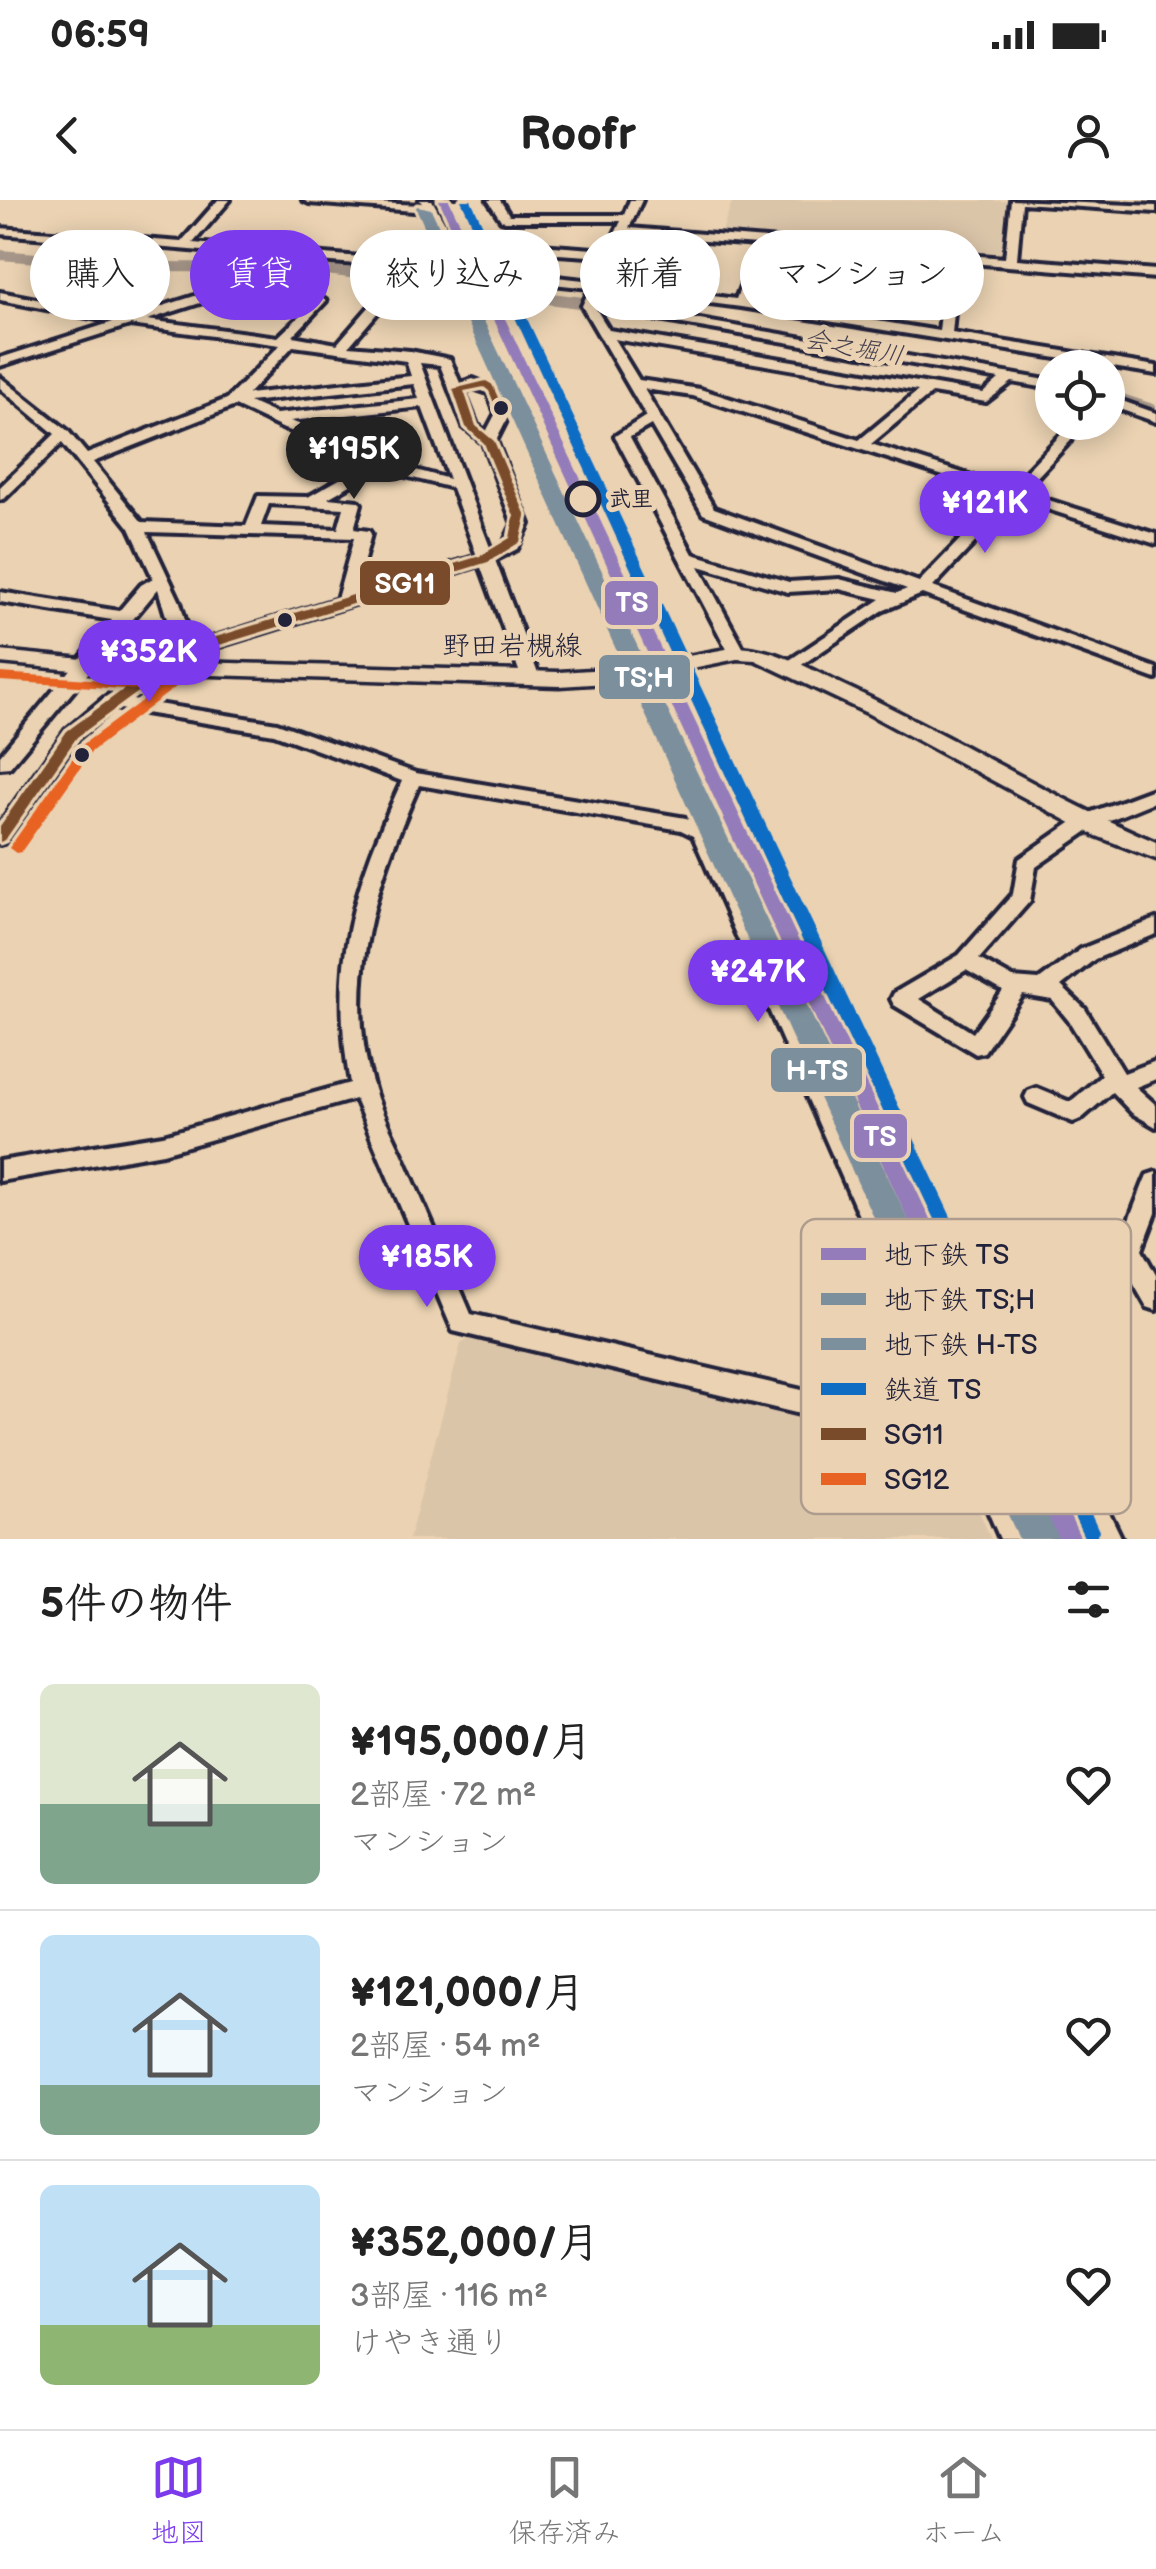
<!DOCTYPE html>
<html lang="ja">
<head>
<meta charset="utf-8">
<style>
  :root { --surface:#fff; --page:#f2f2f2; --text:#222; --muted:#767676; --line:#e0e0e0; --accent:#7c3aed }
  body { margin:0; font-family:"Balsamiq Sans","Klee One",sans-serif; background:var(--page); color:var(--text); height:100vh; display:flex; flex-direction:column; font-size:38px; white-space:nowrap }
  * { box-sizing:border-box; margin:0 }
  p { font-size:32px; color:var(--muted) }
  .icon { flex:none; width:55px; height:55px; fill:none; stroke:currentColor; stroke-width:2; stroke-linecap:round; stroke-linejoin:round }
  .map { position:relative; height:1339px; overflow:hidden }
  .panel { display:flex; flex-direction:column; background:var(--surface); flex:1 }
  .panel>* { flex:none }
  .guide { position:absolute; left:30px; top:30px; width:1098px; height:90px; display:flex; gap:20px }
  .buttons { position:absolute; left:1035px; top:150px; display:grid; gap:20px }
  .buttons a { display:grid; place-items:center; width:90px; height:90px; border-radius:50%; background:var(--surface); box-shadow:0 5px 25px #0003; font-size:50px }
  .price { position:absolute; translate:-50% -85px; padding:0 22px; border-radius:35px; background:var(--accent); color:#fff; font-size:32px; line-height:65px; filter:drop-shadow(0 2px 5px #0008) }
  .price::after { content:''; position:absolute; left:50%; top:60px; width:30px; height:22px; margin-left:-15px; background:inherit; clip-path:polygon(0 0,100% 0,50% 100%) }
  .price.current { background:#222; color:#fff }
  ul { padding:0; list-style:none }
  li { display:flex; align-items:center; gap:30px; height:250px; padding:0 40px }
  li+li { border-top:2px solid var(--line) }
  li span { display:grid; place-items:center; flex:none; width:280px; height:200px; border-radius:15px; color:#555 }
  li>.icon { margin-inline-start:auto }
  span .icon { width:120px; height:120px; fill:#fffc; stroke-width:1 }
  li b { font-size:42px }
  h2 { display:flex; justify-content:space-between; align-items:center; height:120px; padding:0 40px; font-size:42px }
  .pill { padding:0 35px; border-radius:45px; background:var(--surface); box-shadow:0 5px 25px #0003; font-size:35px; line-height:90px }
  .pill.current { background:var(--accent); color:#fff }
  .status { display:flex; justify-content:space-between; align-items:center; height:70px; padding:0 50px; background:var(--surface); direction:ltr }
  .status svg { height:28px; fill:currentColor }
  header { display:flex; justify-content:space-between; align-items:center; height:130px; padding:0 40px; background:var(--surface); font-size:45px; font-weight:600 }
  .menu { display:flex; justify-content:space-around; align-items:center; height:140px; border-top:2px solid var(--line); background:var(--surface); font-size:28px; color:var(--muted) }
  .menu a { display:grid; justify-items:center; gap:5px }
  .menu .current { color:var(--accent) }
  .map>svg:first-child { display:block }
  .built { fill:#dbc5a9 }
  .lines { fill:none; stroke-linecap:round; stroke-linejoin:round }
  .stream { stroke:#71686a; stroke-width:4 }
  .river { fill:#a69689; fill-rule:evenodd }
  .minor-casing { stroke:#22223b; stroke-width:8 }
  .major-casing { stroke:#22223b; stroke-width:7 }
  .minor { fill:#ead2b2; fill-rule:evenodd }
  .major { fill:#ead2b2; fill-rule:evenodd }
  .bus-1-casing { stroke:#ead2b2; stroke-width:7 }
  .bus-2-casing { stroke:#ead2b2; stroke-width:7 }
  .bus-1 { fill:#7a4b2a; fill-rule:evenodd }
  .bus-2 { fill:#e86223; fill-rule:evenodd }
  .rail-1-casing { stroke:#ead2b2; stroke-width:7 }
  .rail-1 { fill:#0f6cc3; fill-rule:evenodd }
  .metro-1-casing { stroke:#ead2b2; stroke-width:7 }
  .metro-2-casing { stroke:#ead2b2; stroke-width:7 }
  .metro-3-casing { stroke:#ead2b2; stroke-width:7 }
  .metro-1 { fill:#937cb9; fill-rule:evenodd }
  .metro-2 { fill:#7b8f9d; fill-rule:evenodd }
  .metro-3 { fill:#7b8f9d; fill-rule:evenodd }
  .bus-dot { fill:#22223b; stroke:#ead2b2; stroke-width:4 }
  .stop-dot { fill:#ead2b2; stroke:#22223b; stroke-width:5 }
  .labels { text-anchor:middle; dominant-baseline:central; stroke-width:10; stroke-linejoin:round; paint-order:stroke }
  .far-stop-label { font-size:22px; font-weight:bold; fill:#22223b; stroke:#ead2b2; text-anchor:start }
  .far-water-label { font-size:25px; font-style:italic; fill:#433f4e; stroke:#ead2b2 }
  .street-label { font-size:28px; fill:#22223b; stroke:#ead2b2 }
  .key { fill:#ead2b2; stroke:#ae9d8e; stroke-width:2.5 }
  .key-label { font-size:28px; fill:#22223b }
  .line-badge { stroke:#ead2b2; stroke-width:4 }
  .badge-label { font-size:28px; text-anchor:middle; font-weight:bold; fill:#fff }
</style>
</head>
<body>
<div class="status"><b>06:59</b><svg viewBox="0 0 49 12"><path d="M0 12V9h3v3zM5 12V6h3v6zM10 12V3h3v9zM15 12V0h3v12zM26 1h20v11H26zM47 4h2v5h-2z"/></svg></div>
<header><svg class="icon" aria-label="back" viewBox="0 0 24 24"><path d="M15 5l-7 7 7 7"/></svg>Roofr<svg class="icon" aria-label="person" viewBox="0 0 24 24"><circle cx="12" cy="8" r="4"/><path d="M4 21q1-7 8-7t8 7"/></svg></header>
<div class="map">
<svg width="1156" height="1339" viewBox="0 0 1156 1339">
  <rect width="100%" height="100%" fill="#ead2b2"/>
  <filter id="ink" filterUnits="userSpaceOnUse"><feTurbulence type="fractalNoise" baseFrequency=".01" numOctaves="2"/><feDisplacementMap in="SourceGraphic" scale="20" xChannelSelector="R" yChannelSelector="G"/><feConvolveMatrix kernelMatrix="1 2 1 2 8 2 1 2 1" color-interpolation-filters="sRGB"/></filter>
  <g filter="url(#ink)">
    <g class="built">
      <path d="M733 0 1010 1 1008 60 720 37Z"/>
      <path d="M472 1137 953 1251 991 1339H409L461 1144Z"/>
    </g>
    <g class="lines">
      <path class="stream" d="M1061 0 1133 5"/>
      <g class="river">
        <path d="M0 50 147 62 311 63 624 102 633 108 624 114 311 73 147 72 0 60Z"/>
        <path d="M1108 189 1156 205V218L1108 202Z"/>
      </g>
      <g class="minor-casing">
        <g id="minor">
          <path d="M218 0H230L193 43 409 61 434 25 427 12 309 3 303 0 423 5 420 0H432L446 25 420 62 593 81 604 57 512 51 506 47 512 43 607 50 621 21H505L501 20 488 0H500L509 15H624L630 0H642L629 28 1005 58 1011 0 1156 6V12L1022 3 1017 59 1156 70V78L959 62 952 133 1156 166V174L741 107 602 89 596 102 1052 181V189L1012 182 986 202 932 193 871 244 1010 288 1073 222H1088L1023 292 1156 334V344L1016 299 933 387 1156 468V479L922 394 882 411 791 472 782 467 785 463 881 399 839 389 788 392 699 366 746 453 737 458 731 457 615 236 646 216 582 106 590 88 415 69 349 146 410 151 450 159 460 183 473 179 501 190 510 213 496 241 529 324 517 349 495 360 540 479 531 484 522 479 480 365 191 455 126 499 277 523 416 573 686 618 708 627 1029 1339H1000L963 1253 453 1131 355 899 163 953 0 981V961L163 935 350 883C329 764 353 688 402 581L274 534 114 508 78 538 7 642 0 644V623L66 530 104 498 176 449 158 389 10 567 0 568V555L112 420 0 402V392L119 411 141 385 153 378 130 328 62 243 5 298 0 300V287L55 234 0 188V177L68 231 87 254 227 199 280 145 130 125 0 166V158L113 122 0 100V92L128 117 217 89 243 66 249 70 225 95 147 120 278 137 320 97 326 101 293 136 337 144 403 68 0 34V28L181 42ZM626 35 757 45 736 99 605 82ZM768 46 947 61 939 131 748 100ZM596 109 999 179 983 193 609 130ZM614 139 918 191 859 240 700 189 639 180ZM293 146 406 161 411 176 248 194ZM420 163 440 165 464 227 483 243 513 324 504 343 491 350ZM414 184 419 199 276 214 249 202ZM473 188 488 193 496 213 486 232 477 225 464 192ZM644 189 693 196 1003 295 919 382 714 308ZM235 206 284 229 336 246 350 261 364 265 308 297 258 296 246 326 142 322 93 262ZM422 207 449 279 360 255 346 240 290 221ZM651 225 703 314 907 389 897 393 839 379 789 382 693 354 630 237ZM378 269 452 288 477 356 355 393 371 334 369 331 354 329 361 304 358 301 328 298ZM269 304 344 308 338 329 261 326ZM147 332 354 338 337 399 192 444 180 402ZM419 585 681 630 693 636 950 1224 471 1114C449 1062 426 1010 404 959 394 936 381 913 374 889 341 785 377 679 419 585Z"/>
          <path d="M446 0H458L481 50 512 53V59L473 56Z"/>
          <path d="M1108 196 1156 213V222L1108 205Z"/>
          <path d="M1156 588V601L1095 626 1036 667 1030 701 979 759 1013 778 1039 780 1081 749 1156 719V734L1095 759 1061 786 1085 809 1124 873 1156 861V879L1136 887 1156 905V927L1132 913 1112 892 1081 919 1073 922 1028 903 1025 897 1028 891 1036 888 1070 902 1102 875 1069 821 1052 800 1023 795 984 852 976 854 894 805 891 799 894 793 959 755 1013 694 1019 659 1081 616ZM966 770 1003 791 973 833 919 799Z"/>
          <path d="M1156 972V1013L1142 1050 1156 1075V1110L1147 1107 1132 1081 1080 1252 1122 1339H1093L1052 1253 1117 1051 1144 982 1147 975Z"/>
        </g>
      </g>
      <g class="major-casing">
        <path id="major" d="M737 447C776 448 810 469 845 486 950 534 1049 597 1156 642V659L1094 635 867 513 755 460 737 459 623 482 559 486 83 471 0 463V451L83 459 559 472 623 468Z"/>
      </g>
      <use href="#minor" class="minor"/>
      <use href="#major" class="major"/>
      <g class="bus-1-casing">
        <path id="bus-1" d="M486 181 498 188 506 208 505 210H497L489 191 484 187 464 191 476 226 494 241 526 316 520 342 488 362 190 454 77 537 5 640 0 642V626L67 531 180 448 480 356 510 338 514 316 484 243 466 227 453 189Z"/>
      </g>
      <g class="bus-2-casing">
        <path id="bus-2" d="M0 473 164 484 174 479 181 483 92 551 21 652 16 653 9 648 82 545 155 491 0 481Z"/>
      </g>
      <use href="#bus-1" class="bus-1"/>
      <use href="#bus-2" class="bus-2"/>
      <g class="rail-1-casing">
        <path id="rail-1" d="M461 0H471L1095 1322 1099 1331 1095 1339H1077Z"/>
      </g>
      <use href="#rail-1" class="rail-1"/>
      <g class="metro-1-casing">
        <path id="metro-1" d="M439 0H449L1081 1339H1055Z"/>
      </g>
      <g class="metro-2-casing">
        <path id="metro-2" d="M422 7 431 9 1059 1339H1033L421 9Z"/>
      </g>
      <g class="metro-3-casing">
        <path id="metro-3" d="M417 6 426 8 1045 1339H1019L416 8Z"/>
      </g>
      <use href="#metro-1" class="metro-1"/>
      <use href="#metro-2" class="metro-2"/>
      <use href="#metro-3" class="metro-3"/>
    </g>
  </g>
  <g class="bus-dot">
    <circle cx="501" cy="208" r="9"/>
    <circle cx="285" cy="420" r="9"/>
    <circle cx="82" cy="555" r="9"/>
  </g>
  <circle class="stop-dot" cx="583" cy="299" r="16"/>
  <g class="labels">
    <g class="far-stop-label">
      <text x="609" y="299">武里</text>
    </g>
    <g class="far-water-label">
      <text transform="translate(854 148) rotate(10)">会之堀川</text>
    </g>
    <g class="street-label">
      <text x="512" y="446">野田岩槻線</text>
    </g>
  </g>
  <rect x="801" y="1019" width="330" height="295" rx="15" class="key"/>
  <rect x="821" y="1048" width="45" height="12" fill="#937cb9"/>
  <rect x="821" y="1093" width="45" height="12" fill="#7b8f9d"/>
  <rect x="821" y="1138" width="45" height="12" fill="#7b8f9d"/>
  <rect x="821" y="1183" width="45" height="12" fill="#0f6cc3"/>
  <rect x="821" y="1228" width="45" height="12" fill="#7a4b2a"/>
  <rect x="821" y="1273" width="45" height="12" fill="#e86223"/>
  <g class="key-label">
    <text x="884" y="1064">地下鉄 TS</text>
    <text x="884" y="1109">地下鉄 TS;H</text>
    <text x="884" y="1154">地下鉄 H-TS</text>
    <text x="884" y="1199">鉄道 TS</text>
    <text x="884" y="1244">SG11</text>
    <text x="884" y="1289">SG12</text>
  </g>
  <g class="line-badge">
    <rect x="358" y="359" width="94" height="48" rx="10" fill="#7a4b2a"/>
    <rect x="603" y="379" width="57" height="48" rx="10" fill="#937cb9"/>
    <rect x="597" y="453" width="95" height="48" rx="10" fill="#7b8f9d"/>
    <rect x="769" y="846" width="95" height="48" rx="10" fill="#7b8f9d"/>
    <rect x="852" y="912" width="57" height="48" rx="10" fill="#937cb9"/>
  </g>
  <g class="badge-label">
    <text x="405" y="393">SG11</text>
    <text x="632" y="412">TS</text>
    <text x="644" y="487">TS;H</text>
    <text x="817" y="880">H-TS</text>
    <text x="880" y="946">TS</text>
  </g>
</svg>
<div class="buttons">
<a><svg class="icon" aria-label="locate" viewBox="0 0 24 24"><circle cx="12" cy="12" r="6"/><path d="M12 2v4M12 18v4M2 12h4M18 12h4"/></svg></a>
</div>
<b class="price current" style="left:354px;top:302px">¥195K</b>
<b class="price" style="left:985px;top:356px">¥121K</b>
<b class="price" style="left:149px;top:505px">¥352K</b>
<b class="price" style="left:758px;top:825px">¥247K</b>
<b class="price" style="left:427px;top:1110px">¥185K</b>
<div class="guide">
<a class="pill">購入</a>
<a class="pill current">賃貸</a>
<a class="pill">絞り込み</a>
<a class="pill">新着</a>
<a class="pill">マンション</a>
</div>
</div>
<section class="panel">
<h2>5件の物件<svg class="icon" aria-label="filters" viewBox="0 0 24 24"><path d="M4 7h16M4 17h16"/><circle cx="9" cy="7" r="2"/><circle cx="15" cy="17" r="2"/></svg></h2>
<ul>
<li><span style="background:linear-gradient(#dfe7d0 60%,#7fa58c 0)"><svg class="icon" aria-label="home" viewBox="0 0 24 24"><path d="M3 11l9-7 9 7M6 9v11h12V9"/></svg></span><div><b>¥195,000/月</b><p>2部屋 · 72 m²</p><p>マンション</p></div><svg class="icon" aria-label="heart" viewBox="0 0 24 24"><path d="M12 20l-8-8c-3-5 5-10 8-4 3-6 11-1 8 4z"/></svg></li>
<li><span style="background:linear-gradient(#bfe0f5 75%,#7fa58c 0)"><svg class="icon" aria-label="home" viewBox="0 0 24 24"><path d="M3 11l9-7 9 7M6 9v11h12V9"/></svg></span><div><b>¥121,000/月</b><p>2部屋 · 54 m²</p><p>マンション</p></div><svg class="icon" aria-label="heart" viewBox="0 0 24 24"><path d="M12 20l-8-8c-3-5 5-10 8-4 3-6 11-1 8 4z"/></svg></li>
<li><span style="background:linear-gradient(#bfe0f5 70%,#8fb573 0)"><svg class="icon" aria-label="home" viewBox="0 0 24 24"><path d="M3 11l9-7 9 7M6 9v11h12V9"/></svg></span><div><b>¥352,000/月</b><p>3部屋 · 116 m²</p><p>けやき通り</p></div><svg class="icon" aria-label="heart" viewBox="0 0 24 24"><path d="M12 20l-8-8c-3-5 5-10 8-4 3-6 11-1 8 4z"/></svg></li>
</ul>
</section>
<nav class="menu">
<a class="current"><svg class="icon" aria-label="map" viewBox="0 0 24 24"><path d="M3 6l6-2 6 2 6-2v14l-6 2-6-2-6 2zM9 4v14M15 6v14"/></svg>地図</a>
<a><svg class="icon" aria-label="saved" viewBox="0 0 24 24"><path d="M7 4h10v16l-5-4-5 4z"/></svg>保存済み</a>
<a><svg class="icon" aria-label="home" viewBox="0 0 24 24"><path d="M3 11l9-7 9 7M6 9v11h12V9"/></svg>ホーム</a>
</nav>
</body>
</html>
